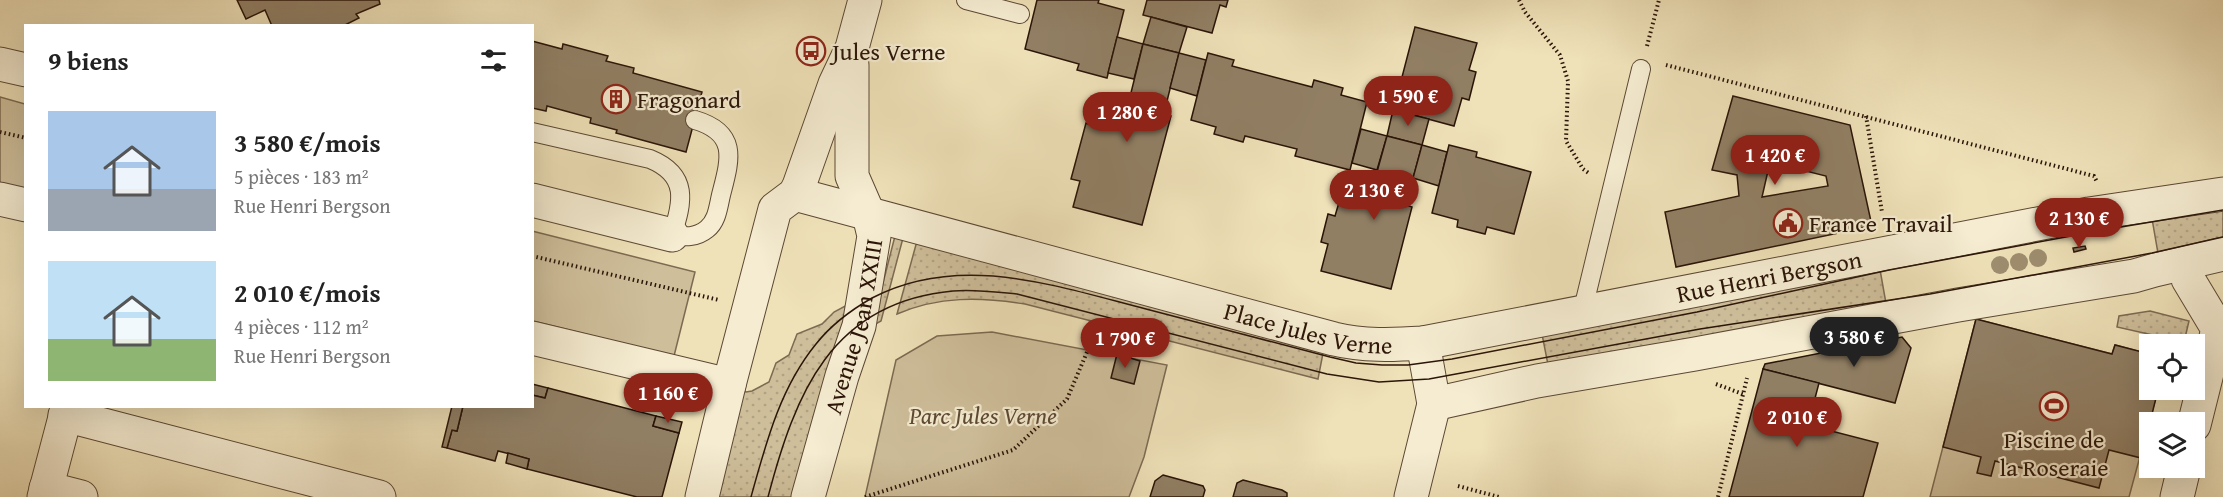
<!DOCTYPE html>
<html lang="fr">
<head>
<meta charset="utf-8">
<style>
  :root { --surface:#fff; --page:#f2f2f2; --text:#222; --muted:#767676; --accent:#8f2418 }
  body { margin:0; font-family:"Gentium Book Plus",serif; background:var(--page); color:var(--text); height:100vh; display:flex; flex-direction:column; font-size:22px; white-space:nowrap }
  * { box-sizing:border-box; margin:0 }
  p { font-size:20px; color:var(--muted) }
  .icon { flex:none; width:33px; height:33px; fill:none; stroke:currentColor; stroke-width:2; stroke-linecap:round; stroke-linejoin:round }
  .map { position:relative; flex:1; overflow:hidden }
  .side { position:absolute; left:24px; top:24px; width:510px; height:384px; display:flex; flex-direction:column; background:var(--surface); border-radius:0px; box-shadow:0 6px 24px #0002 }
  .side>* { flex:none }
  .tools { position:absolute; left:2139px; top:334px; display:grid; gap:12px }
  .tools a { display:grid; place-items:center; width:66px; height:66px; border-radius:0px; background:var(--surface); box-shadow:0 6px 24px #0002; font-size:30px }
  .price { position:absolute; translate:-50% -51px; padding:0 14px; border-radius:21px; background:var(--accent); color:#fff; font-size:20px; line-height:39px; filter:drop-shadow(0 2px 3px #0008) }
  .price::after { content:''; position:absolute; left:50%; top:36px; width:18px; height:14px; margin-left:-9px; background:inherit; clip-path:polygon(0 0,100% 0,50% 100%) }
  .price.current { background:#222; color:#fff }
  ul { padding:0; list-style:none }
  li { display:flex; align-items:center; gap:18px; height:150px; padding:0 24px }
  li span { display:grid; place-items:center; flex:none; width:168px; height:120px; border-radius:0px; color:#555 }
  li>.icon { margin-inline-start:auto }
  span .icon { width:72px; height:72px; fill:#fffc; stroke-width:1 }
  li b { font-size:26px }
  h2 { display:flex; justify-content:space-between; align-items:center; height:72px; padding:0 24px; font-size:26px }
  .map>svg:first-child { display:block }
  .grass { fill:url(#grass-dots); stroke:#7c6a51; stroke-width:1.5 }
  .park { fill:#cebe9a; stroke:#7c6a51; stroke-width:1.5 }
  .building { fill:#917f64; stroke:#2b1508; stroke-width:1.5; fill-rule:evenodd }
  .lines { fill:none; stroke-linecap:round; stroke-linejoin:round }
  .lane-casing { stroke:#5c4834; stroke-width:20 }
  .street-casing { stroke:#5c4834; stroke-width:35 }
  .path { stroke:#2b1508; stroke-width:4; stroke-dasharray:1.5 3; stroke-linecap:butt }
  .lane { stroke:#f5ecd1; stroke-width:18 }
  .street { stroke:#f5ecd1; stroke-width:33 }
  .tram { stroke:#2b1508; stroke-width:1.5 }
  .tree { fill:#9e8d6f }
  .labels { text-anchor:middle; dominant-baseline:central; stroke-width:4.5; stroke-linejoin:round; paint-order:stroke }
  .poi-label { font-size:24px; fill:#2b1508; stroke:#f5ecd1; text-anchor:start }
  .street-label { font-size:24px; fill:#2b1508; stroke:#f5ecd1 }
  .park-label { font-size:24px; font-style:italic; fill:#5c4834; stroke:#f5ecd1 }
</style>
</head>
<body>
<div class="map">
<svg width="2223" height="497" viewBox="0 0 2223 497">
  <defs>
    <pattern id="grass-dots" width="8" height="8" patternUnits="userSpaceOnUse" patternTransform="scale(1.5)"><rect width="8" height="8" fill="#cebe9a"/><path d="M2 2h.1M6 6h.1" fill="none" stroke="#b1a283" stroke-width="1.8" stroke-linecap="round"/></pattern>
  </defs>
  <rect width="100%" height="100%" fill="#efe1b8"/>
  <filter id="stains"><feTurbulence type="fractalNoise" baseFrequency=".00333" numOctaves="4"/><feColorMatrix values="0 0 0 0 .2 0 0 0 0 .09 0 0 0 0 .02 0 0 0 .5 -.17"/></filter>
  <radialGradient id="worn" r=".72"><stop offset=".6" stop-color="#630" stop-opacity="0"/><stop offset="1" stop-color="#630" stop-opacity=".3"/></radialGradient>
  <g class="grass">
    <path d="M2223 203V245L2159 259 2151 213Z"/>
    <path d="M895 236 903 238 881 321 872 326Z"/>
    <path d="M917 241 1324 348 1318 379 1025 304C980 297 939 296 897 314Z"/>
    <path d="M1879 264 1887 309 1549 370 1541 329Z"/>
    <path d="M849 304 798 497H714L741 390 746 392 752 391 769 382 776 363 789 355 797 334 822 324 834 312Z"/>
    <path d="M2150 311 2189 321 2184 342 2117 327 2119 316Z"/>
  </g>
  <g class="park">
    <path d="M0 97 25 104V193L0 186Z"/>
    <path d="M532 231 695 272 674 356 533 321Z"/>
    <path d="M1976 319 2112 354 2115 345 2149 354 2150 390H2158L2129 497H1930Z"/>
    <path d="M992 332 1167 365 1144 457 1129 497H865L896 360 937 336Z"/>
  </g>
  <g class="building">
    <path d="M237 0H379L380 4 356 14 359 18 343 26H272L265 10 246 19Z"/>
    <path d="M1037 0H1099L1098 3 1124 10 1107 78 1077 70 1079 64 1025 49Z"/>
    <path d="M1147 0H1228L1226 7 1220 5 1212 33 1143 15Z"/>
    <path d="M1151 17 1187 27 1179 53 1143 44Z"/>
    <path d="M1415 27 1477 43 1469 70 1476 72 1469 100 1462 98 1454 126 1387 108 1395 79 1401 81Z"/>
    <path d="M1117 37 1143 44 1134 79 1108 73Z"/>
    <path d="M532 41 562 49 563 44 608 56 606 61 634 68 633 73 702 92 686 152 616 133 617 130 590 123 591 118 547 106 546 111 532 108Z"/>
    <path d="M809 41 815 43 811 60 805 59Z"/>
    <path d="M1143 44 1179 53 1164 113 1171 116 1142 225 1073 207 1080 181 1071 179 1086 123 1093 126 1101 97 1128 105Z"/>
    <path d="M1179 53 1206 60 1197 96 1170 88Z"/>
    <path d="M1208 53 1234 60 1232 66 1312 87 1314 80 1343 88 1341 95 1367 102 1350 170 1295 156 1297 149 1245 136 1243 142 1214 134 1216 127 1191 120Z"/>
    <path d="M1733 96 1850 125 1872 226 1676 267 1665 212 1739 196 1737 175 1712 170ZM1770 162 1826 176 1828 186 1762 197Z"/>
    <path d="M1393 110 1429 119 1422 145 1387 136Z"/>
    <path d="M1361 129 1387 136 1377 170 1352 163Z"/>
    <path d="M1387 136 1422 145 1406 205 1412 207 1391 289 1321 271 1328 244 1321 242 1328 214 1335 216 1343 189 1370 197Z"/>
    <path d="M1422 145 1447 152 1439 186 1413 178Z"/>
    <path d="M1449 145 1477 152 1476 157 1531 172 1514 234 1487 227 1485 234 1457 227 1458 220 1432 213Z"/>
    <path d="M2085 246 2086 249 2074 252 2073 248Z"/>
    <path d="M1976 319 2112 354 2115 345 2150 354V390H2158L2141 458 2109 450 2099 488 1995 461 1991 476 1977 473 1981 457 1943 447Z"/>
    <path d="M1902 337 1911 348 1895 403 1763 369 1765 364Z"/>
    <path d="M1117 354 1140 361 1134 384 1111 378Z"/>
    <path d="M1763 369 1819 383 1808 425 1878 443 1863 497H1729Z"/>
    <path d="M532 384 548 388 545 398 532 395Z"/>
    <path d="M548 388 656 416 653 426 679 433 662 497H637L527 469 529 459 498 451 495 461 447 448 452 430 457 431 463 406H532V395L545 398Z"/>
    <path d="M452 406H463L457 431 452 430 447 448 442 447Z"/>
    <path d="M656 416 682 422 679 433 653 426Z"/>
    <path d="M508 453 529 459 527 469 506 463Z"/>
    <path d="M1163 475 1203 486 1205 490 1203 497H1150L1155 481Z"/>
    <path d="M1243 480 1282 490 1287 493V497H1233L1237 483Z"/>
  </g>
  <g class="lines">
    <g class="lane-casing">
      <g id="lane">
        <path d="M966 0 1020 14"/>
        <path d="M532 132 650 159C689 175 683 202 672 235 685 237 696 238 707 229 717 221 718 208 721 195 730 160 739 133 695 120"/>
        <path d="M1582 313 1641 69"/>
      </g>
    </g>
    <g class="street-casing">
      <g id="street">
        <path d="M0 64 26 70"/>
        <path id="s1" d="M795 194 1334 339C1364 346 1392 345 1423 343L2089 214 2223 194"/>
        <path d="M0 199 26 205"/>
        <path d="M532 200 672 235"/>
        <path d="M2188 279 2218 329 2194 425"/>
        <path d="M532 338 729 385"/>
        <path d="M1434 404 1537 381 1695 354 1958 305 2134 276 2155 270 2223 254"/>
        <path d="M65 415 379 497"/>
        <path d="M46 488 81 497"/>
        <path d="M44 497 68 406"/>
        <path d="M702 497 729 385 775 209 795 194 799 186 835 84 852 48 865 0"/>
        <path id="s2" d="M808 497 842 376 859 326 874 236 869 215 852 176V65"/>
        <path d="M1411 497 1434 404 1423 343"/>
        <path d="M2177 497 2184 468"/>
      </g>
    </g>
    <g class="path">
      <path d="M1519 0 1525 12 1560 55 1568 81 1566 141 1583 169 1590 174"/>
      <path d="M1647 46 1659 0"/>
      <path d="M1666 65 2094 176 2097 182"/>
      <path d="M1866 116 1882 212"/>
      <path d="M0 132 26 138"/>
      <path d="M532 256 719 300"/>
      <path d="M1716 384 1743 394"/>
      <path d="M1458 486 1499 497"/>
      <path d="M865 497 1013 450 1067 399 1096 331"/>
      <path d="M1718 497 1747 378"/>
    </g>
    <use href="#lane" class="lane"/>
    <use href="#street" class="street"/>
    <g class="tram">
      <path d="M751 497C766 443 780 388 816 344 831 325 851 310 872 298 960 252 1056 286 1146 309 1207 325 1269 341 1330 357L1356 363 1382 365H1408L1452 359 1697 312 1889 270 2109 229 2223 210"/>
      <path d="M768 497C795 394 831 302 953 291 974 289 996 292 1017 294L1327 374 1379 382 1429 379 1700 329 1930 294 2152 253 2223 237"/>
    </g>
  </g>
  <g class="tree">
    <circle cx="2038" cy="258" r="9"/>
    <circle cx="2019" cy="262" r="9"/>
    <circle cx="2000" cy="265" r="9"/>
  </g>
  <defs>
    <g id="bus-ring" transform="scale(1.5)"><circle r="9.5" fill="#f5ecd1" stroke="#8f2418" stroke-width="1.5"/><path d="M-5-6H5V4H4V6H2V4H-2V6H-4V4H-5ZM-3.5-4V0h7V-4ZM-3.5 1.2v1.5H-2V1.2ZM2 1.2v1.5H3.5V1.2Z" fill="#8f2418"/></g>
    <g id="building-ring" transform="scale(1.5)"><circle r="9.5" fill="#f5ecd1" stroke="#8f2418" stroke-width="1.5"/><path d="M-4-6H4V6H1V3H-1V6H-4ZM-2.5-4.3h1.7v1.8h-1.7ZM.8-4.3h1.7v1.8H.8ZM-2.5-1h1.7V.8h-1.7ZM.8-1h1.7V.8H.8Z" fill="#8f2418"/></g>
    <g id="civic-ring" transform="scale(1.5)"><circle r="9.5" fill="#f5ecd1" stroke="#8f2418" stroke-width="1.5"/><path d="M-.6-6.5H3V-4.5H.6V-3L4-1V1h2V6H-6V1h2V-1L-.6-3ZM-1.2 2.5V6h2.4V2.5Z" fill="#8f2418"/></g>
    <g id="stadium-ring" transform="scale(1.5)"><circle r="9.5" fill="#f5ecd1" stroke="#8f2418" stroke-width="1.5"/><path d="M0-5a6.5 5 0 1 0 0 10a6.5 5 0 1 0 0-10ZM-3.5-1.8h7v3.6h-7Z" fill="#8f2418"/></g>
  </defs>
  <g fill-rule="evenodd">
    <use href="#bus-ring" x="811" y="51"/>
    <use href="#building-ring" x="616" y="99"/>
    <use href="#civic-ring" x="1788" y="223"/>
    <use href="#stadium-ring" x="2054" y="406"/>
  </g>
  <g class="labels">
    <g class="poi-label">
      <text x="832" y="51">Jules Verne</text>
      <text x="637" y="99">Fragonard</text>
      <text x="1809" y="223">France Travail</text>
      <text x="2054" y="439" text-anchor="middle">Piscine de<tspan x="2054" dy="28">la Roseraie</tspan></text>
    </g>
    <g class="street-label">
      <text stroke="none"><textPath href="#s1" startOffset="1000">Rue Henri Bergson</textPath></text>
      <text stroke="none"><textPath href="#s1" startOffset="531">Place Jules Verne</textPath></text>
      <text stroke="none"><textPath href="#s2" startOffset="177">Avenue Jean XXIII</textPath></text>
    </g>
    <g class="park-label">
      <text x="983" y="415">Parc Jules Verne</text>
    </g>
  </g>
  <rect width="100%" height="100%" filter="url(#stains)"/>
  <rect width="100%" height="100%" fill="url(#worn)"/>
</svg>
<div class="tools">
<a><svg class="icon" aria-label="locate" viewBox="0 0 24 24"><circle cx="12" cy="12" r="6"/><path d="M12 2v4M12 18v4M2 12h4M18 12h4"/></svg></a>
<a><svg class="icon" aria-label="layers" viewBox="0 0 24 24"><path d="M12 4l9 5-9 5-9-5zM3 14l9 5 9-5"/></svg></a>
</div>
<b class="price" style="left:1408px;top:127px">1 590 €</b>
<b class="price" style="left:1127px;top:143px">1 280 €</b>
<b class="price" style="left:1775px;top:186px">1 420 €</b>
<b class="price" style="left:1374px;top:221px">2 130 €</b>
<b class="price" style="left:2079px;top:249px">2 130 €</b>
<b class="price current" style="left:1854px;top:368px">3 580 €</b>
<b class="price" style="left:1125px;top:369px">1 790 €</b>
<b class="price" style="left:668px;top:424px">1 160 €</b>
<b class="price" style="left:1797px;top:448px">2 010 €</b>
<section class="side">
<h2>9 biens<svg class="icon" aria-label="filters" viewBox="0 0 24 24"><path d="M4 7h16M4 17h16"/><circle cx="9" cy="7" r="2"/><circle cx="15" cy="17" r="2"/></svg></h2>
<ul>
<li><span style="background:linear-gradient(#a9c7e8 65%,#9aa5b1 0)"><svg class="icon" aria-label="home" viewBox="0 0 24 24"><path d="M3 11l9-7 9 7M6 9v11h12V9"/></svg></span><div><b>3 580 €/mois</b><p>5 pièces · 183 m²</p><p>Rue Henri Bergson</p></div></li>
<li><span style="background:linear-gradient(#bfe0f5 65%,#8fb573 0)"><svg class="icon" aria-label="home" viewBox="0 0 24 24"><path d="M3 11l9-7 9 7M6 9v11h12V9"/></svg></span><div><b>2 010 €/mois</b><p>4 pièces · 112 m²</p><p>Rue Henri Bergson</p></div></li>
</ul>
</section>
</div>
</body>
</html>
